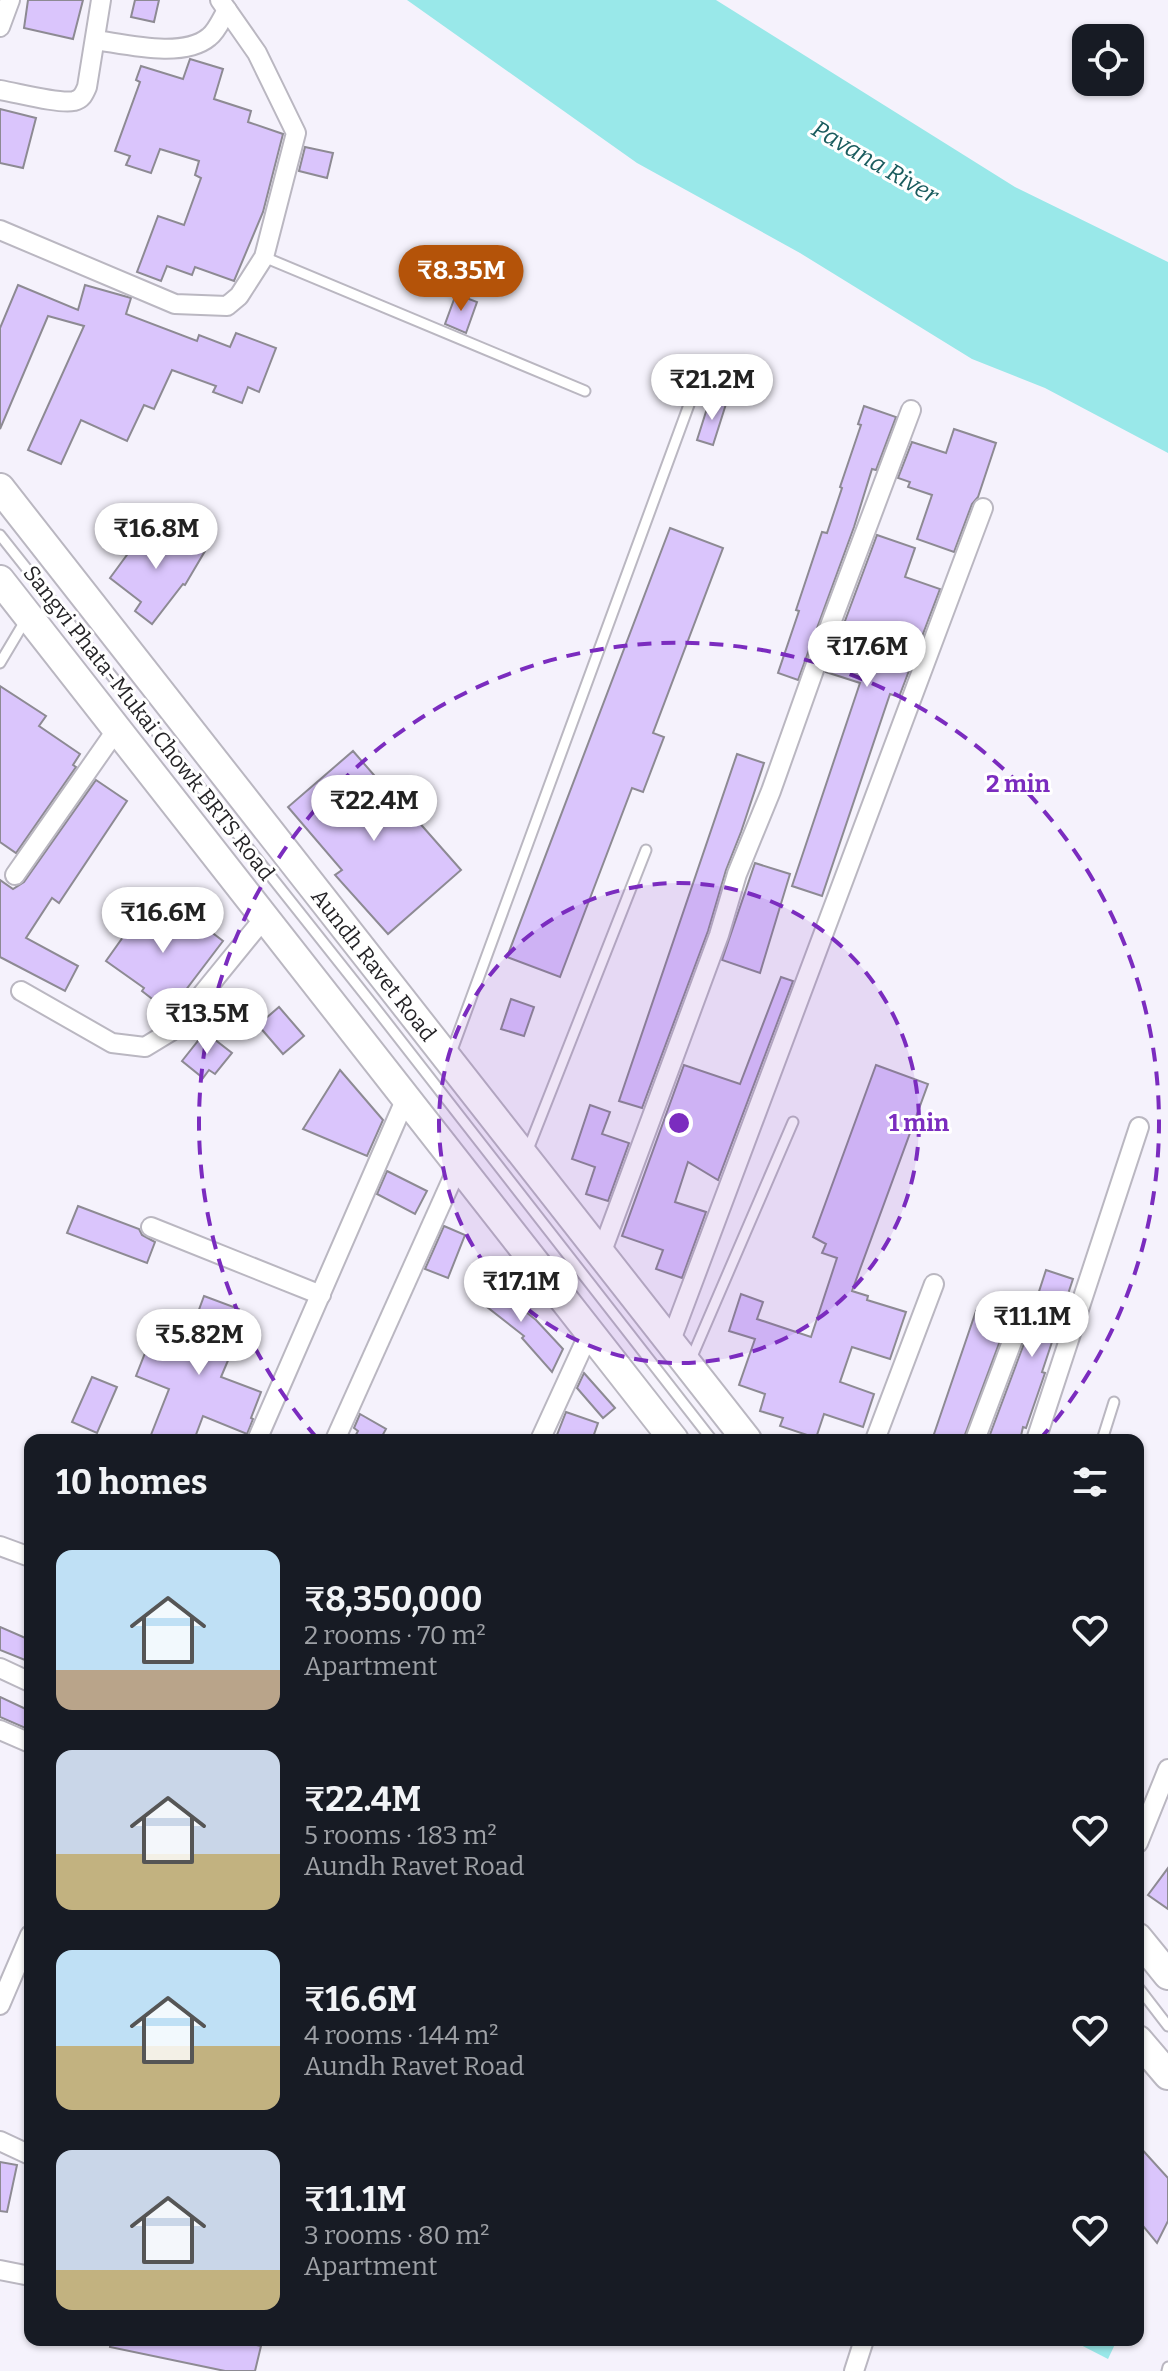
<!DOCTYPE html>
<html lang="en">
<head>
<meta charset="utf-8">
<style>
  :root { --surface:#171b24; --page:#242831; --text:#f1f3f6; --muted:#9ea1a6; --accent:#b45309 }
  body { margin:0; font-family:Bitter,serif; background:var(--page); color:var(--text); height:100vh; display:flex; flex-direction:column; font-size:30px; white-space:nowrap }
  * { box-sizing:border-box; margin:0 }
  p { font-size:26px; color:var(--muted) }
  .icon { flex:none; width:44px; height:44px; fill:none; stroke:currentColor; stroke-width:2; stroke-linecap:round; stroke-linejoin:round }
  .map { position:relative; flex:1; overflow:hidden }
  .sheet { position:absolute; left:24px; top:1434px; width:1120px; height:912px; display:flex; flex-direction:column; background:var(--surface); border-radius:16px; box-shadow:0 2px 6px #0004 }
  .sheet>* { flex:none }
  .tools { position:absolute; left:1072px; top:24px; display:grid; gap:16px }
  .tools a { display:grid; place-items:center; width:72px; height:72px; border-radius:16px; background:var(--surface); box-shadow:0 2px 6px #0004; font-size:40px }
  .price { position:absolute; translate:-50% -68px; padding:0 18px; border-radius:28px; background:#fff; color:#222; font-size:26px; line-height:52px; filter:drop-shadow(0 2px 4px #0008) }
  .price::after { content:''; position:absolute; left:50%; top:48px; width:24px; height:18px; margin-left:-12px; background:inherit; clip-path:polygon(0 0,100% 0,50% 100%) }
  .price.selected { background:var(--accent); color:#fff }
  ul { padding:0; list-style:none }
  li { display:flex; align-items:center; gap:24px; height:200px; padding:0 32px }
  li span { display:grid; place-items:center; flex:none; width:224px; height:160px; border-radius:16px; color:#555 }
  li>.icon { margin-inline-start:auto }
  span .icon { width:96px; height:96px; fill:#fffc; stroke-width:1 }
  li b { font-size:34px }
  h2 { display:flex; justify-content:space-between; align-items:center; height:96px; padding:0 32px; font-size:34px }
  .map>svg:first-child { display:block }
  .water { fill:#99e8e9 }
  .building { fill:#dac5fc; stroke:#8d8a93; stroke-width:2 }
  .lines { fill:none; stroke-linecap:round; stroke-linejoin:round }
  .lane-casing { stroke:#bab7c1; stroke-width:13 }
  .street-casing { stroke:#bab7c1; stroke-width:22 }
  .primary-casing { stroke:#bab7c1; stroke-width:32 }
  .lane { stroke:#fff; stroke-width:9 }
  .street { stroke:#fff; stroke-width:18 }
  .primary { stroke:#fff; stroke-width:28 }
  .ring { fill:none; stroke:#7b2cbf; stroke-width:4; stroke-dasharray:14 10 }
  .labels { text-anchor:middle; dominant-baseline:central; stroke-width:6; stroke-linejoin:round; paint-order:stroke }
  .street-label { font-size:22px; fill:#252427; stroke:#fff }
  .water-label { font-size:24px; font-style:italic; fill:#1a5c5e; stroke:#fff }
  .centre { fill:#7b2cbf; stroke:#fff; stroke-width:4 }
  .ring-label { font-size:24px; text-anchor:middle; font-weight:bold; fill:#7b2cbf; stroke:#fff; stroke-width:6; stroke-linejoin:round; paint-order:stroke }
</style>
</head>
<body>
<div class="map">
<svg width="1168" height="2371" viewBox="0 0 1168 2371">
  <rect width="100%" height="100%" fill="#f5f2fc"/>
  <g class="water">
    <path d="M407 0H716L1015 187 1168 262V453L1045 388 972 359 800 253 637 163Z"/>
    <path d="M1071 2340H1117L1108 2359Z"/>
  </g>
  <g class="building">
    <path d="M28 0H83L73 39 24 28Z"/>
    <path d="M135 0H159L154 22 131 17Z"/>
    <path d="M190 59 223 69 214 99 251 111 248 122 283 134 263 212 234 281 195 267 192 275 167 266 161 281 137 272 158 216 184 225 201 178 195 175 199 161 160 149 151 173 126 165 130 156 115 151 140 82 136 80 141 66 183 79Z"/>
    <path d="M0 109 36 118 23 168 0 163Z"/>
    <path d="M305 147 333 153 327 178 299 171Z"/>
    <path d="M18 285 78 310 85 285 131 298 126 314 197 341 199 335 230 347 236 333 276 348 259 392 248 387 242 403 213 392 216 386 172 370 154 409 144 405 127 441 81 420 61 464 28 450 84 326 48 316 0 429V328Z"/>
    <path d="M456 294 477 302 466 333 445 324Z"/>
    <path d="M710 399 726 404 713 445 697 440Z"/>
    <path d="M864 406 896 417 876 470 872 469 854 527 798 680 778 673 799 611 796 610 822 532 827 533 842 488 840 487 861 425 858 424Z"/>
    <path d="M954 429 996 443 978 497 972 504 954 552 917 539 932 495 908 487 910 482 898 478 912 442 946 453Z"/>
    <path d="M149 525 178 548 183 538 205 551 185 585 183 584 152 624 135 611 141 602 110 578Z"/>
    <path d="M670 528 723 548 653 733 664 737 643 792 632 788 560 977 507 957Z"/>
    <path d="M877 535 915 548 905 577 940 589 899 697 890 694 822 896 792 886 860 683 826 672Z"/>
    <path d="M0 686 46 716 39 726 80 754 73 765 76 767 16 853 0 842Z"/>
    <path d="M353 751 407 813 409 811 461 870 388 934 335 875 342 870 288 807Z"/>
    <path d="M737 754 764 763 741 832 726 870 708 931 642 1108 619 1101Z"/>
    <path d="M96 780 127 801 59 903 52 898 26 938 78 966 65 991 0 957V880L13 889 24 882Z"/>
    <path d="M755 863 790 874 760 973 722 960Z"/>
    <path d="M148 902 189 930 197 921 223 941 169 1012 142 991 144 988 106 961Z"/>
    <path d="M781 977 793 981 718 1180 688 1162 675 1202 706 1212 682 1278 656 1269 663 1250 622 1236 684 1065 740 1084Z"/>
    <path d="M511 999 534 1007 524 1036 501 1029Z"/>
    <path d="M279 1007 304 1036 283 1054 258 1025Z"/>
    <path d="M205 1032 232 1053 215 1074 209 1070 203 1078 182 1061Z"/>
    <path d="M876 1065 928 1084 852 1291 868 1296 867 1300 906 1312 890 1359 852 1347 840 1382 874 1394 863 1427 824 1414 816 1438 780 1426 783 1418 760 1411 765 1394 739 1385 755 1339 729 1331 741 1294 763 1302 757 1319 811 1337 837 1258 822 1253 826 1244 813 1237Z"/>
    <path d="M340 1070 383 1120 367 1156 303 1129Z"/>
    <path d="M590 1105 610 1112 602 1134 629 1143 608 1201 586 1194 595 1167 572 1159Z"/>
    <path d="M387 1171 427 1191 415 1214 377 1194Z"/>
    <path d="M78 1206 139 1229 142 1235 155 1242 147 1263 67 1233Z"/>
    <path d="M444 1226 465 1235 448 1278 425 1269Z"/>
    <path d="M1046 1270 1073 1279 1042 1372 1045 1373 1026 1428 1023 1427 1020 1440H988L1032 1322V1313Z"/>
    <path d="M486 1280 536 1320 563 1349 552 1372 522 1338 524 1336 473 1296Z"/>
    <path d="M204 1296 239 1309 225 1348 232 1351 221 1377 261 1392 251 1418 253 1419 247 1434 203 1416 194 1440H149L169 1389 136 1376 147 1348 161 1353 171 1327 190 1334Z"/>
    <path d="M976 1311 1007 1322 963 1440H943L933 1437Z"/>
    <path d="M584 1373 615 1408 603 1418 577 1388Z"/>
    <path d="M92 1377 117 1387 97 1433 72 1422Z"/>
    <path d="M566 1412 598 1423 592 1440H555Z"/>
    <path d="M360 1414 386 1429 380 1440H353L358 1431 354 1428Z"/>
    <path d="M0 1627 30 1640V1662L0 1650Z"/>
    <path d="M0 1697 30 1711V1730L0 1717Z"/>
    <path d="M1168 1868V1909L1148 1895Z"/>
    <path d="M1138 2145 1168 2178V2221L1157 2243 1138 2220Z"/>
    <path d="M0 2162 17 2165 7 2212 0 2211Z"/>
    <path d="M111 2340H232L261 2346 255 2371H225L110 2347Z"/>
  </g>
  <g class="lines">
    <g class="lane-casing">
      <g id="lane">
        <path d="M264 257 585 391"/>
        <path d="M0 535 373 1005 712 1440"/>
        <path d="M0 663 25 621"/>
        <path d="M451 1053 690 402"/>
        <path d="M527 1152 646 850"/>
        <path d="M691 1359 793 1122"/>
        <path d="M1102 1440 1114 1402"/>
        <path d="M1138 1987 1168 2026"/>
        <path d="M1167 2371 1168 2367"/>
      </g>
    </g>
    <g class="street-casing">
      <g id="street">
        <path d="M0 27 10 0"/>
        <path d="M95 40C125 44 183 59 209 37 217 31 222 18 227 10"/>
        <path d="M0 90C18 93 58 104 74 101 82 99 84 94 87 87L101 0"/>
        <path d="M0 230 175 304 227 306 239 296 264 257 296 133 257 53 220 0"/>
        <path d="M15 875 117 729"/>
        <path d="M21 991 112 1043 145 1047 173 1030 265 917"/>
        <path d="M151 1227 321 1295"/>
        <path d="M601 1254 719 935 737 874 771 791 825 639 911 410"/>
        <path d="M670 1343 983 508"/>
        <path d="M257 1440 406 1098"/>
        <path d="M335 1440 459 1164"/>
        <path d="M540 1440 590 1331"/>
        <path d="M875 1440 934 1284"/>
        <path d="M975 1440 1021 1318"/>
        <path d="M1036 1440 1139 1127"/>
        <path d="M0 1546 30 1557"/>
        <path d="M0 1668 30 1682"/>
        <path d="M0 1730 30 1743"/>
        <path d="M1138 1843 1168 1769"/>
        <path d="M0 2005 30 1935"/>
        <path d="M0 2141 30 2155"/>
        <path d="M0 2270 30 2276"/>
        <path d="M854 2371 864 2340"/>
      </g>
    </g>
    <g class="primary-casing">
      <g id="primary">
        <path id="s1" d="M0 488 747 1440"/>
        <path d="M0 580 674 1440"/>
        <path d="M1138 1938 1168 1975"/>
        <path d="M1138 2040 1168 2075"/>
      </g>
    </g>
    <use href="#lane" class="lane"/>
    <use href="#street" class="street"/>
    <use href="#primary" class="primary"/>
  </g>
  <circle cx="679" cy="1123" r="240" fill="#7b2cbf" fill-opacity=".12"/>
  <g class="ring">
    <circle cx="679" cy="1123" r="240"/>
    <path d="M317 1438A480 480 0 1 1 1041 1438"/>
  </g>
  <g class="labels">
    <g class="street-label">
      <text transform="translate(149 723) rotate(52)">Sangvi Phata-Mukai Chowk BRTS Road</text>
      <text stroke="none"><textPath href="#s1" startOffset="606">Aundh Ravet Road</textPath></text>
    </g>
    <g class="water-label">
      <text transform="translate(875 162) rotate(30)">Pavana River</text>
    </g>
  </g>
  <circle cx="679" cy="1123" r="12" class="centre"/>
  <g class="ring-label">
    <text x="1018" y="792">2 min</text>
    <text x="919" y="1131">1 min</text>
  </g>
</svg>
<div class="tools">
<a><svg class="icon" aria-label="locate" viewBox="0 0 24 24"><circle cx="12" cy="12" r="6"/><path d="M12 2v4M12 18v4M2 12h4M18 12h4"/></svg></a>
</div>
<b class="price selected" style="left:461px;top:313px">₹8.35M</b>
<b class="price" style="left:712px;top:422px">₹21.2M</b>
<b class="price" style="left:156px;top:571px">₹16.8M</b>
<b class="price" style="left:867px;top:689px">₹17.6M</b>
<b class="price" style="left:374px;top:843px">₹22.4M</b>
<b class="price" style="left:163px;top:955px">₹16.6M</b>
<b class="price" style="left:207px;top:1056px">₹13.5M</b>
<b class="price" style="left:521px;top:1324px">₹17.1M</b>
<b class="price" style="left:1032px;top:1359px">₹11.1M</b>
<b class="price" style="left:199px;top:1377px">₹5.82M</b>
<section class="sheet">
<h2>10 homes<svg class="icon" aria-label="filters" viewBox="0 0 24 24"><path d="M4 7h16M4 17h16"/><circle cx="9" cy="7" r="2"/><circle cx="15" cy="17" r="2"/></svg></h2>
<ul>
<li><span style="background:linear-gradient(#bfe0f5 75%,#b9a48a 0)"><svg class="icon" aria-label="home" viewBox="0 0 24 24"><path d="M3 11l9-7 9 7M6 9v11h12V9"/></svg></span><div><b>₹8,350,000</b><p>2 rooms · 70 m²</p><p>Apartment</p></div><svg class="icon" aria-label="heart" viewBox="0 0 24 24"><path d="M12 20l-8-8c-3-5 5-10 8-4 3-6 11-1 8 4z"/></svg></li>
<li><span style="background:linear-gradient(#c9d6e8 65%,#c2b280 0)"><svg class="icon" aria-label="home" viewBox="0 0 24 24"><path d="M3 11l9-7 9 7M6 9v11h12V9"/></svg></span><div><b>₹22.4M</b><p>5 rooms · 183 m²</p><p>Aundh Ravet Road</p></div><svg class="icon" aria-label="heart" viewBox="0 0 24 24"><path d="M12 20l-8-8c-3-5 5-10 8-4 3-6 11-1 8 4z"/></svg></li>
<li><span style="background:linear-gradient(#bfe0f5 60%,#c2b280 0)"><svg class="icon" aria-label="home" viewBox="0 0 24 24"><path d="M3 11l9-7 9 7M6 9v11h12V9"/></svg></span><div><b>₹16.6M</b><p>4 rooms · 144 m²</p><p>Aundh Ravet Road</p></div><svg class="icon" aria-label="heart" viewBox="0 0 24 24"><path d="M12 20l-8-8c-3-5 5-10 8-4 3-6 11-1 8 4z"/></svg></li>
<li><span style="background:linear-gradient(#c9d6e8 75%,#c2b280 0)"><svg class="icon" aria-label="home" viewBox="0 0 24 24"><path d="M3 11l9-7 9 7M6 9v11h12V9"/></svg></span><div><b>₹11.1M</b><p>3 rooms · 80 m²</p><p>Apartment</p></div><svg class="icon" aria-label="heart" viewBox="0 0 24 24"><path d="M12 20l-8-8c-3-5 5-10 8-4 3-6 11-1 8 4z"/></svg></li>
</ul>
</section>
</div>
</body>
</html>
